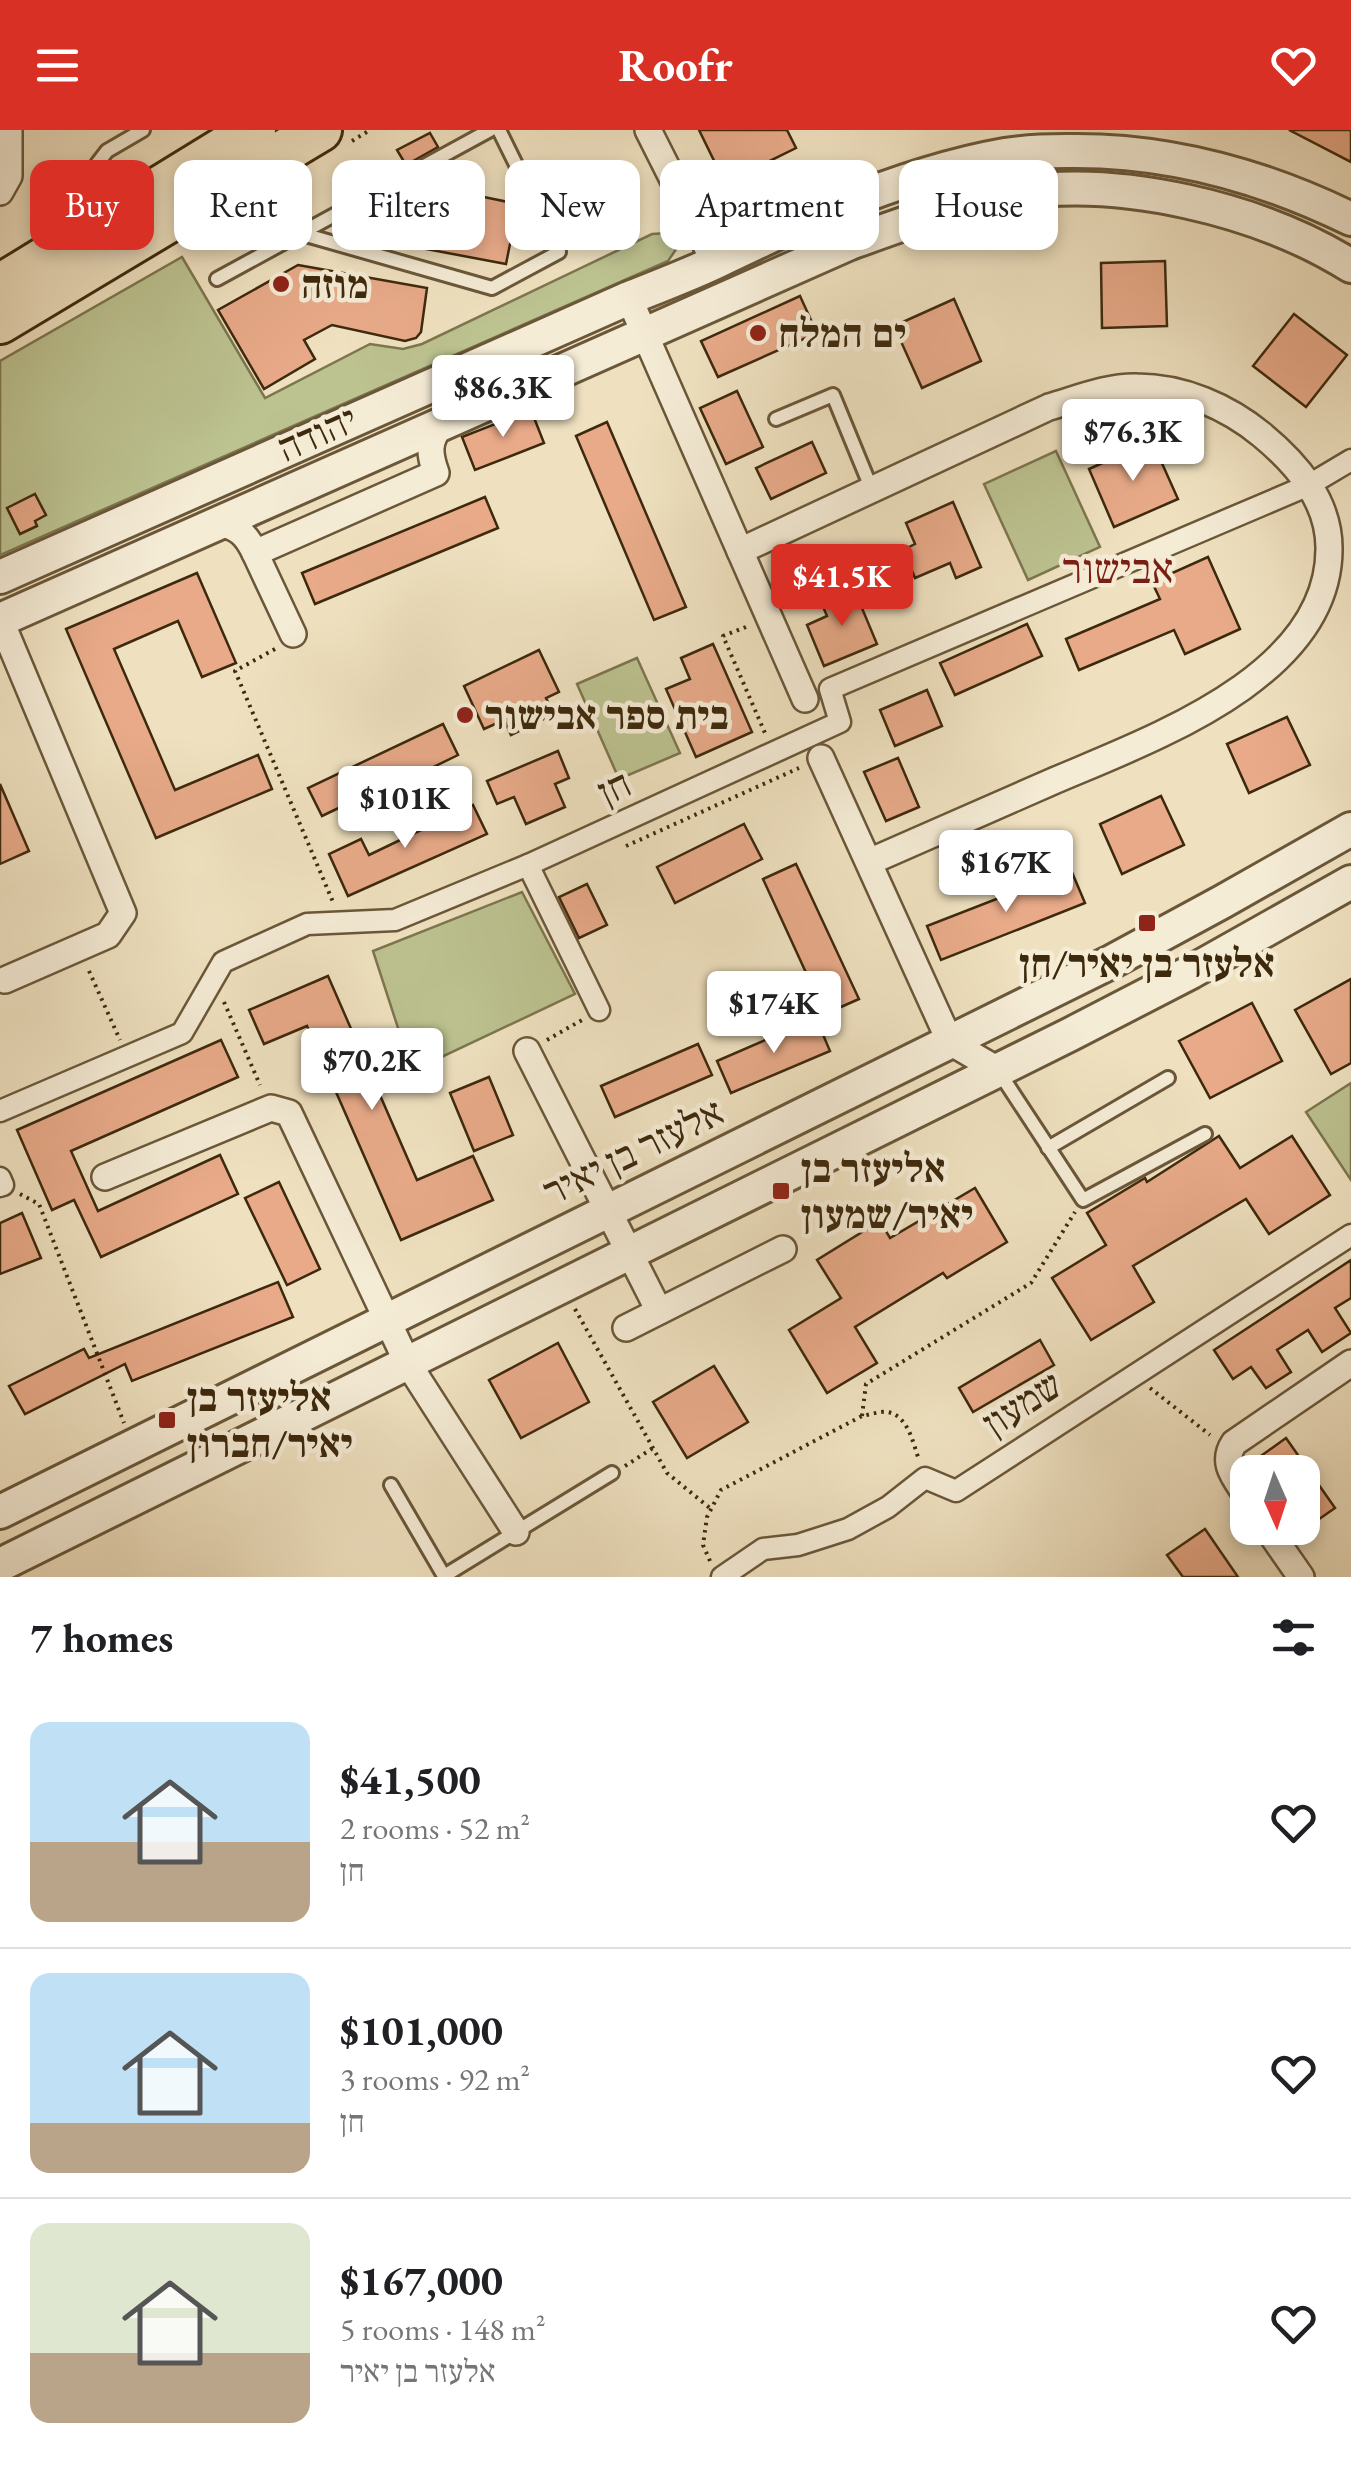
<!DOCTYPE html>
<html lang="en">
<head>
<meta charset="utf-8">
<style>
  :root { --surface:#fff; --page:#f2f2f2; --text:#202124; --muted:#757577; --line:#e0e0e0; --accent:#d93025 }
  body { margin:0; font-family:"EB Garamond","Frank Ruhl Libre",serif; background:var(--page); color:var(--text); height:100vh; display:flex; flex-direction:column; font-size:38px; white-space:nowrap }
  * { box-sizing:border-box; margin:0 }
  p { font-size:32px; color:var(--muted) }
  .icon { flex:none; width:55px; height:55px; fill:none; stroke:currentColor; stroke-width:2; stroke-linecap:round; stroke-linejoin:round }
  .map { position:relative; height:1447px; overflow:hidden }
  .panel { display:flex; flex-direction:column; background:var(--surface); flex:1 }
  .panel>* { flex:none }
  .guide { position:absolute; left:30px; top:30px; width:1292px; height:90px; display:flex; gap:20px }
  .needle { width:65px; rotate:177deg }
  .fabs { position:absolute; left:1230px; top:1325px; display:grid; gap:20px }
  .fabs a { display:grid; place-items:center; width:90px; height:90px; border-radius:20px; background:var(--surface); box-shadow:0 5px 15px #0003; font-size:50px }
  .price { position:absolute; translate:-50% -85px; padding:0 22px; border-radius:10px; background:#fff; color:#222; font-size:32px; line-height:65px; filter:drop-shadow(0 2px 5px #0008) }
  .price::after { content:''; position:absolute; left:50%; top:60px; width:30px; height:22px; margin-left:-15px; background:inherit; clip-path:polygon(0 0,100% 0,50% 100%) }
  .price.selected { background:var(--accent); color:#fff }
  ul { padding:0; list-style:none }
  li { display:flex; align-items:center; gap:30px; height:250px; padding:0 30px }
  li+li { border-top:2px solid var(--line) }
  li span { display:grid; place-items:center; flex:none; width:280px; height:200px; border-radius:20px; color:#555 }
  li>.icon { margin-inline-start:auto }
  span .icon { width:120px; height:120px; fill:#fffc; stroke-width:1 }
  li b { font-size:42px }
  h2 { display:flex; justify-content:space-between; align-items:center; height:120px; padding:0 30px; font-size:42px }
  .tag { padding:0 35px; border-radius:20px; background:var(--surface); box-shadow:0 5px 15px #0003; font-size:35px; line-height:90px }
  .tag.selected { background:var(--accent); color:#fff }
  header { display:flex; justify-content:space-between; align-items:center; height:130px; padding:0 30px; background:var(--accent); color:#fff; font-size:45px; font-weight:700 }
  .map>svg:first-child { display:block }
  .green { fill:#bcc290; stroke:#7c764e; stroke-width:2.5 }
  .building { fill:#e8aa89; stroke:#3d290c; stroke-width:2.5 }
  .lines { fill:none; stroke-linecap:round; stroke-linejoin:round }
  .service-casing { stroke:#6a5739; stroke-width:18 }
  .pedestrian-casing { stroke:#6a5739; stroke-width:25 }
  .minor-casing { stroke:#6a5739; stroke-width:30 }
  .tertiary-casing { stroke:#6a5739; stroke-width:38 }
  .trunk-casing { stroke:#3d290c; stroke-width:48 }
  .path { stroke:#3d290c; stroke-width:4; stroke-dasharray:2.5 5; stroke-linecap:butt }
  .service { stroke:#f5ecd6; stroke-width:12 }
  .pedestrian { stroke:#f5ecd6; stroke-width:20 }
  .minor { stroke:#f5ecd6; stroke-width:25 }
  .tertiary { stroke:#f5ecd6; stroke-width:32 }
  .trunk { stroke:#efe1c0; stroke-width:42 }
  .poi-dot { fill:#8f2418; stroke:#f5ecd6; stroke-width:4 }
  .labels { text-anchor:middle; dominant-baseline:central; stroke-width:9; stroke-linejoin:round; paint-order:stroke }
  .poi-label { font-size:40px; font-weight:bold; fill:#3d290c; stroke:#f5ecd6; text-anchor:start }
  .street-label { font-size:40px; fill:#3d290c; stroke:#f5ecd6 }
  .neighbourhood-label { font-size:42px; fill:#7a1f14; stroke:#f5ecd6 }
</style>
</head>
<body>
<header><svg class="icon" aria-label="menu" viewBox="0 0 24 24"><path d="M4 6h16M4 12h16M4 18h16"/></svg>Roofr<svg class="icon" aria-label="heart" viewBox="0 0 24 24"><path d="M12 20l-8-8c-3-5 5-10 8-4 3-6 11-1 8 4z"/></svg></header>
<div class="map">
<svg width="1351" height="1447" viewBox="0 0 1351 1447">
  <rect width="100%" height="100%" fill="#efe1c0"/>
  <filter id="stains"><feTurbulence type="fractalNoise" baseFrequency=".002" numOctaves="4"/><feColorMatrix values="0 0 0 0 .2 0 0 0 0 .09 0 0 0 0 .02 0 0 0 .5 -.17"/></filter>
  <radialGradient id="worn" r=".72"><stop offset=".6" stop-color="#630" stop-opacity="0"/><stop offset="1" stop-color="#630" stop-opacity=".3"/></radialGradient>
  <g class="green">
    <path d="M668 103 677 118 668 131 0 425V231L182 127 265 268 370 214 403 219 422 214 652 104Z"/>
    <path d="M1056 321 1100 417 1028 450 984 354Z"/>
    <path d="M637 528 680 623 619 649 577 554Z"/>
    <path d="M522 762 575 864 412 941 373 821Z"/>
    <path d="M1351 953V1050L1306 982Z"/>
  </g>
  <g class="building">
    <path d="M699 0H787L796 18 725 53Z"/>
    <path d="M1289 0H1351V32Z"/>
    <path d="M430 3 438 17 406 35 397 20Z"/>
    <path d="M448 34 464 63 518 74 506 134 405 115 413 77 434 81 416 52Z"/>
    <path d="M564 46 590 97 566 109 540 58Z"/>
    <path d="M1165 131 1167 196 1102 198 1101 133Z"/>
    <path d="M298 135 427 158 421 202 416 208 405 211 332 195 304 210 315 229 264 259 218 180Z"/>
    <path d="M800 166 817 203 718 247 701 211Z"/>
    <path d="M954 169 981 231 922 258 894 196Z"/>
    <path d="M1294 184 1347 225 1306 277 1253 236Z"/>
    <path d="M737 261 763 317 726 334 700 278Z"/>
    <path d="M531 280 544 313 475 340 462 307Z"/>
    <path d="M607 292 686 477 654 490 576 306Z"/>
    <path d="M1152 311 1178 369 1114 397 1089 339Z"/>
    <path d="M812 312 826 343 771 369 756 338Z"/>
    <path d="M35 364 46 385 35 391 37 396 20 404 7 378Z"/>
    <path d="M485 367 498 398 315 474 302 443Z"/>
    <path d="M953 372 981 437 956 448 950 433 915 448 903 420 915 414 906 393Z"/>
    <path d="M1208 427 1240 499 1185 524 1174 500 1079 540 1066 509 1160 469 1152 452Z"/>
    <path d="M197 443 236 533 202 547 178 491 114 519 175 660 258 625 272 659 156 708 66 499Z"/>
    <path d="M854 459 877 514 824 536 807 495 827 486 821 472Z"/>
    <path d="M1027 494 1042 526 955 565 940 533Z"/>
    <path d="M713 514 752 602 696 627 666 559 690 549 681 528Z"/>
    <path d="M539 520 559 562 546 568 554 584 511 605 504 590 484 599 464 556Z"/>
    <path d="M927 560 942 596 895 616 880 580Z"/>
    <path d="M1287 587 1310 635 1249 663 1227 614Z"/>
    <path d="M443 594 458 625 415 646 422 661 406 669 397 650 322 686 308 658Z"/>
    <path d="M558 621 569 648 555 654 565 677 526 694 514 667 497 674 487 651Z"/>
    <path d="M898 628 919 677 886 691 864 642Z"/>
    <path d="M0 654 29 721 0 734Z"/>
    <path d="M1161 666 1184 715 1122 744 1100 694Z"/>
    <path d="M473 675 487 704 348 766 329 724 361 709 369 725Z"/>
    <path d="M744 694 762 729 675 773 657 737Z"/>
    <path d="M796 734 859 869 825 884 763 749Z"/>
    <path d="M1071 740 1085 773 941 830 927 796Z"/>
    <path d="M587 754 607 795 579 808 559 767Z"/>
    <path d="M328 846 417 1050 473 1026 493 1070 401 1110 307 896 264 914 249 880Z"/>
    <path d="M1351 849V933L1331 944 1295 880Z"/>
    <path d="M1252 873 1282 931 1210 968 1179 911Z"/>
    <path d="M816 888 830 921 731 963 717 931Z"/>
    <path d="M221 910 238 947 71 1021 98 1081 220 1025 238 1064 101 1127 74 1070 52 1080 17 1000Z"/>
    <path d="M698 914 712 945 615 987 601 956Z"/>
    <path d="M489 947 513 1005 474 1021 450 963Z"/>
    <path d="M1219 1006 1240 1038 1292 1006 1330 1065 1269 1104 1246 1069 1133 1136 1154 1172 1091 1210 1052 1148 1106 1115 1087 1083 1145 1048 1147 1052Z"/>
    <path d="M279 1052 320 1139 287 1155 245 1068Z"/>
    <path d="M975 1058 1007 1112 947 1148 943 1143 855 1197 877 1233 827 1263 789 1200 841 1168 817 1130 880 1091 890 1108Z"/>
    <path d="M22 1083 41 1128 0 1144V1093Z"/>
    <path d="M1351 1130V1168L1335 1178 1351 1203 1322 1222 1308 1200 1277 1220 1291 1242 1266 1258 1251 1237 1233 1249 1214 1220Z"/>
    <path d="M278 1152 293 1187 132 1251 125 1234 25 1284 9 1256 84 1219 89 1228Z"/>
    <path d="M1040 1210 1054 1235 973 1282 959 1258Z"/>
    <path d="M558 1213 589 1272 521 1308 489 1250Z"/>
    <path d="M714 1236 748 1292 687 1328 653 1272Z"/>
    <path d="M1286 1308 1335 1378 1302 1401V1342H1250L1247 1336Z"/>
    <path d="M1205 1399 1238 1447H1183L1167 1425Z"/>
  </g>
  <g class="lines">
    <g class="service-casing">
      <g id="service">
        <path d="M219 76C247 76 277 84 299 103L492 158 559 122 499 0"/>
        <path d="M75 95 97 34 107 21 143 0"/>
        <path d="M217 149 490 0"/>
        <path d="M776 289 833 265 872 360"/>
        <path d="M999 942 1083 1070 1205 1004"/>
        <path d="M1048 1018 1168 948"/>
        <path d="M391 1355 444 1446 612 1343"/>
      </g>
    </g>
    <g class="pedestrian-casing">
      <g id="pedestrian">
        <path d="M528 735 599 880"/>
        <path d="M0 981 182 903 223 832 307 794 395 790 528 735 840 592 830 559 1309 355 1351 330"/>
        <path d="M0 1048 3 1055 0 1056"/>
        <path d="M722 1447 763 1419 798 1415 848 1399 888 1377 925 1348 956 1361 1351 1105"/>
      </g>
    </g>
    <g class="minor-casing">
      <g id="minor">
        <path d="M648 0 715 133"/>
        <path d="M0 62 9 46V0"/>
        <path d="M629 168 805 569"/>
        <path d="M218 393C238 397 246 404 255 423L436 343C429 323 428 312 441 295"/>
        <path d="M740 421 1049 277C1077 269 1108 256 1137 257 1183 257 1228 277 1262 305 1297 334 1329 371 1329 418 1330 548 1146 611 1049 653 989 679 929 706 869 732"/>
        <path d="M255 423 293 504"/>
        <path d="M0 489 123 783 108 805 5 850"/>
        <path d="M821 628 950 912 998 940"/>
        <path d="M527 921 659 1181"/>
        <path d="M105 1047 271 978 289 983 407 1232 516 1402"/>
        <path d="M626 1198 783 1119"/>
        <path d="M1248 1368C1236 1349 1220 1334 1234 1313L1351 1233"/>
        <path d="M1267 1398 1301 1447"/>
      </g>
    </g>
    <g class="tertiary-casing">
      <g id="tertiary">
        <path d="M0 447 629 168C659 156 691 144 720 130 759 112 798 92 838 76 892 54 948 35 1005 25 1024 22 1046 21 1066 21 1166 19 1261 45 1351 89"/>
        <path d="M0 490 850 113C903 94 956 74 1011 64 1118 45 1260 79 1351 136"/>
        <path d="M0 1382 1113 831 1222 772 1351 699"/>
        <path d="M0 1435 1071 904 1191 842 1351 752"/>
      </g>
    </g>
    <g class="trunk-casing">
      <g id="trunk">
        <path d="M0 156 254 0"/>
        <path d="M0 192 320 0"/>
      </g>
    </g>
    <g class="path">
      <path d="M352 11 370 0"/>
      <path d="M746 497 723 506 765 603"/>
      <path d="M275 519 235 541 333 772"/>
      <path d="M626 716 799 638"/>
      <path d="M89 841 120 910"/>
      <path d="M224 872 260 955"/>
      <path d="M547 910 582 890"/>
      <path d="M20 1064 39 1074 124 1293"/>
      <path d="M575 1179 667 1343 711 1379"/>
      <path d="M1150 1258 1210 1305"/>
      <path d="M862 1286 866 1254 1031 1153 1075 1082"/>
      <path d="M625 1336 653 1318"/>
      <path d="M710 1431 703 1415 707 1387 721 1360 862 1286C869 1285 880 1281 887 1282 908 1285 913 1313 919 1330"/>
    </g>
    <use href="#service" class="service"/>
    <use href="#pedestrian" class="pedestrian"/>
    <use href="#minor" class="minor"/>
    <use href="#tertiary" class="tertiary"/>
    <use href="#trunk" class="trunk"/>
  </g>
  <g class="poi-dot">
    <circle cx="281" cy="154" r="10"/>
    <circle cx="758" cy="203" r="10"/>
    <circle cx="465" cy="585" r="10"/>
    <rect x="1137" y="783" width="20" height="20" rx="5"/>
    <rect x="771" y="1051" width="20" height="20" rx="5"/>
    <rect x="157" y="1280" width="20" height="20" rx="5"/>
  </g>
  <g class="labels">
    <g class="poi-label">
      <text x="301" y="154">מוזה</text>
      <text x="778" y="203">ים המלח</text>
      <text x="485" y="585">בית ספר אבישור</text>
      <text x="1147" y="833" text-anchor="middle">אלעזר בן יאיר/חן</text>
      <text x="801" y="1038">אליעזר בן<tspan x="801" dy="46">יאיר/שמעון</tspan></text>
      <text x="187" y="1267">אליעזר בן<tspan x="187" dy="46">יאיר/חברון</tspan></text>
    </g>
    <g class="street-label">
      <text transform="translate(317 303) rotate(-24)">יהודה</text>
      <text transform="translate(614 657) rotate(-25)">חן</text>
      <text transform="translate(633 1021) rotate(-26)">אלעזר בן יאיר</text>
      <text transform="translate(1022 1273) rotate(-33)">שמעון</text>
    </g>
    <g class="neighbourhood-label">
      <text x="1118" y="438">אבישור</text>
    </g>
  </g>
  <rect width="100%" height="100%" filter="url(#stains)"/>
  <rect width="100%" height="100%" fill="url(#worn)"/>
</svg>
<div class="fabs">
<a><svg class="needle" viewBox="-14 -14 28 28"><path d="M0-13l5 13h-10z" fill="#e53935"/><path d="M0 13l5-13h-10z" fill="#757577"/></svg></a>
</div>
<b class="price" style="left:503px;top:310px">$86.3K</b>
<b class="price" style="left:1133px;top:354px">$76.3K</b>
<b class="price selected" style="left:842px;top:499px">$41.5K</b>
<b class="price" style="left:405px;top:721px">$101K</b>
<b class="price" style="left:1006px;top:785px">$167K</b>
<b class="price" style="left:774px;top:926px">$174K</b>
<b class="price" style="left:372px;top:983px">$70.2K</b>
<div class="guide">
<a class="tag selected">Buy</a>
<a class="tag">Rent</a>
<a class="tag">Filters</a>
<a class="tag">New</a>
<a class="tag">Apartment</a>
<a class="tag">House</a>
</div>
</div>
<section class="panel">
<h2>7 homes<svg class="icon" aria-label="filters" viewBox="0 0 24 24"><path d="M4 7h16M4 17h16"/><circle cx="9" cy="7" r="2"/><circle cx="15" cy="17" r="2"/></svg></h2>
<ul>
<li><span style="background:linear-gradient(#bfe0f5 60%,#b9a48a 0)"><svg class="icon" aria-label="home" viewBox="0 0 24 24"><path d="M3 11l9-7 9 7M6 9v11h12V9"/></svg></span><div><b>$41,500</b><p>2 rooms · 52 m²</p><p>חן</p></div><svg class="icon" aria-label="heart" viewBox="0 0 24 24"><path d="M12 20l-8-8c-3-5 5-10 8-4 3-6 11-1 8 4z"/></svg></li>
<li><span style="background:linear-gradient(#bfe0f5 75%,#b9a48a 0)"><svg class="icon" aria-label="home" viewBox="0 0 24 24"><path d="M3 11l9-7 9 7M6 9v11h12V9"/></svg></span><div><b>$101,000</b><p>3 rooms · 92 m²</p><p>חן</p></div><svg class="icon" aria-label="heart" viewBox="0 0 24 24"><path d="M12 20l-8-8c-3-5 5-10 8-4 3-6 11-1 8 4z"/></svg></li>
<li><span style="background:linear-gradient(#dfe7d0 65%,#b9a48a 0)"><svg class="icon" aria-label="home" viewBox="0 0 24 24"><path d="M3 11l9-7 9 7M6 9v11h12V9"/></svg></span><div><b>$167,000</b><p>5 rooms · 148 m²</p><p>אלעזר בן יאיר</p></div><svg class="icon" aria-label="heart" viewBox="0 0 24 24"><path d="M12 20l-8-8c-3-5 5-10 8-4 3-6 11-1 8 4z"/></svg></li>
</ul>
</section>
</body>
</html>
